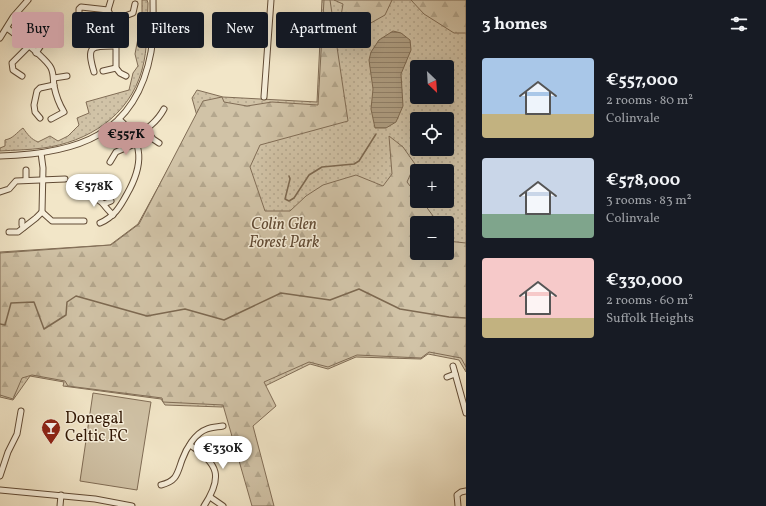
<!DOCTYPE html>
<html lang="en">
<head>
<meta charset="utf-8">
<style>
  :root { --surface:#171b24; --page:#20242c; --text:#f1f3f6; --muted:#9ea1a6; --accent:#c59692 }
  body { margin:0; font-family:Vollkorn,serif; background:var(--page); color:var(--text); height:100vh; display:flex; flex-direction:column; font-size:15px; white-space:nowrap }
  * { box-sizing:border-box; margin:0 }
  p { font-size:13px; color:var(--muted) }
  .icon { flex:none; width:22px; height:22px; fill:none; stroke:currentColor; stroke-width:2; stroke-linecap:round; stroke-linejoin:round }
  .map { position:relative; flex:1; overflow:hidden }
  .panel { display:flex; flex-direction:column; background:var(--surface); width:300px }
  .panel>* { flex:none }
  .top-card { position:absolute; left:12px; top:12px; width:380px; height:36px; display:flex; gap:8px }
  .needle { width:26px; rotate:155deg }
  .tools { position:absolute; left:410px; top:60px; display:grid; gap:8px }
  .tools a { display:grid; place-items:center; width:44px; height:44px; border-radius:4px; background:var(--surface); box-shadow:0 4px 16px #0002; font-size:20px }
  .price { position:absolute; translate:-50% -34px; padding:0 9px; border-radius:14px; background:#fff; color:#222; font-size:13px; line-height:26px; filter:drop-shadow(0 1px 2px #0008) }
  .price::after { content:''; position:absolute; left:50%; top:24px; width:12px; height:9px; margin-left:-6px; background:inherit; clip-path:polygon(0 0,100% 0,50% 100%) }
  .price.active { background:var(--accent); color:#111 }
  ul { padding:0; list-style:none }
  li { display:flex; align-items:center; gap:12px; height:100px; padding:0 16px }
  li span { display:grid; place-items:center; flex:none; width:112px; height:80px; border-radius:4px; color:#555 }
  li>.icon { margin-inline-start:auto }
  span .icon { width:48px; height:48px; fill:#fffc; stroke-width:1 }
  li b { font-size:17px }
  h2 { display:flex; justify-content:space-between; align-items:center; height:48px; padding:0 16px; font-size:17px }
  .pill { padding:0 14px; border-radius:4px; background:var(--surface); box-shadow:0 4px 16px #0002; font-size:14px; line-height:36px }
  .pill.active { background:var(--accent); color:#111 }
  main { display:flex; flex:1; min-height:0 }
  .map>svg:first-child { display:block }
  .grass { fill:url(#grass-dots); stroke:#816d56; fill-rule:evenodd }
  .forest { fill:url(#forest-firs); stroke:#816d56 }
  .garden { fill:#d1c3a7; stroke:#816d56 }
  .water { fill:url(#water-rules); stroke:#7d6951 }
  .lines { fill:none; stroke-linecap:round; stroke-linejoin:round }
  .stream { stroke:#7d6951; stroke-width:1.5 }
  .minor-casing { stroke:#614b35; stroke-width:7 }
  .minor { stroke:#f7efdb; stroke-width:5 }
  .labels { text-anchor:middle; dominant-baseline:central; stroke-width:3; stroke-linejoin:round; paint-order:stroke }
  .park-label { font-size:16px; font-style:italic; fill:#614b35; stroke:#f7efdb }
  .poi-label { font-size:16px; fill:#311704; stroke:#f7efdb; text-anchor:start }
</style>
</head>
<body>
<main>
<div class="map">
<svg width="466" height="506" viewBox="0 0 466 506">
  <defs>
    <pattern id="grass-dots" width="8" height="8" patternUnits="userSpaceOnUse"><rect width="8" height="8" fill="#d1c3a7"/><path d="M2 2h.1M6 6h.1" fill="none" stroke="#b4a78e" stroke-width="1.8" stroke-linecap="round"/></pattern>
    <pattern id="forest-firs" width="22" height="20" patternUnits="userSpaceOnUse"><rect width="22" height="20" fill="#d1c3a7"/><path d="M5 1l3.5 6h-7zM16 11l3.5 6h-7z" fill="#b4a78e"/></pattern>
    <pattern id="water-rules" width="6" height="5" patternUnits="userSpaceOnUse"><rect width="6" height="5" fill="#b0a085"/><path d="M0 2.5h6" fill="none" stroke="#90816b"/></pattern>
  </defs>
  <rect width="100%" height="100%" fill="#f2e6c8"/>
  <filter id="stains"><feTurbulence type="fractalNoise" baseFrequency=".005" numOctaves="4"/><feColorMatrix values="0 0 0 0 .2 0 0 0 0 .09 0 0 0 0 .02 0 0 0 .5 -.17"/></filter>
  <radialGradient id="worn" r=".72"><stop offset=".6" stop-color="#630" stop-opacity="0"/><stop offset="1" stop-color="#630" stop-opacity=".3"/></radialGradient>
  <g class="grass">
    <path d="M142 0H147L148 3C147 26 148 48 142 70 129 116 88 142 43 148 29 150 14 150 0 151V148L5 146V140C14 138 16 133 23 128 28 135 31 139 38 142L50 136 58 141 68 136 79 125 77 118 89 113 86 102 129 90 133 73 138 66 135 54 142 17Z"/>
    <path d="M322 0H466V372L459 360 428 354 421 359 356 357 328 369 310 364 222 407 165 405 161 399 63 386 64 382 30 376 13 400 0 397V252L110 245 138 224 197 116 192 98 197 90 223 97 317 102ZM417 67H447V97H417ZM417 119H447V149H417ZM417 171H447V201H417ZM417 223H447V253H417Z"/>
  </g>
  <g class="forest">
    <path d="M324 0H330L348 121 260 145 250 167 265 211H290L306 196 323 185 356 175 383 186 392 174 389 136 403 147 415 164 407 182 417 195V201H422L436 220 437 223H417V253H447V241L466 243V367L461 358 429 352 421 358 357 355 328 367 309 362 264 382 276 406 253 426 274 506H252L223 405 163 402 162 398 68 386 65 381 32 375 22 378 13 399 0 395V253L111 245 139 224 203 101 222 97 224 102 247 106 272 102 318 105Z"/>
    <path d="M334 0H392L385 15 369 24 347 30 340 22 343 4Z"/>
    <path d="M411 0H466V33H454L424 14Z"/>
  </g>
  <path class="garden" d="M93 393 151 402 137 490 80 481Z"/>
  <path class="water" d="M393 31 401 33 410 40 411 50 401 74 403 106 396 122 386 128H375L371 109 373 89 369 60 371 52 379 40Z"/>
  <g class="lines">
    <g class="stream">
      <path d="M289 176 290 179 285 199 289 201 294 198 309 175 322 167 354 164 359 161 376 134"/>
      <path d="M0 324 5 325 11 303 34 302 44 329 66 315 67 302 76 296 147 316 185 309 224 320 281 293 330 300 359 289 400 309 449 317 466 318"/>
    </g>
    <g class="minor-casing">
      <g id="minor">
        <path d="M111 0 108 10 112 18 116 32V68L120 73 126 76"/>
        <path d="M79 18V9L81 7 108 10"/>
        <path d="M112 18 125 16 133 13 135 4"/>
        <path d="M7 28C17 36 46 58 51 68 54 74 53 80 54 86 56 96 59 104 64 112L51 119"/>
        <path d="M0 38 13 17 28 0"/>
        <path d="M36 53 45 39 42 21"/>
        <path d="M103 71 116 68"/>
        <path d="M94 72C86 45 91 46 116 46"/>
        <path d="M22 76 13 70 12 63 28 47"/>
        <path d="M54 78 67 76"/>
        <path d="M264 97 271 0"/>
        <path d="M40 118 35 112 34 105 37 91 40 88 54 85"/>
        <path d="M146 129 153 139 159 143"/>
        <path d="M134 137C147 129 157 122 164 109"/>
        <path d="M41 153 43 168 42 212"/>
        <path d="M0 156C76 154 136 136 151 52 154 35 153 17 153 0"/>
        <path d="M110 162 116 152 137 143"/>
        <path d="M26 170V180"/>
        <path d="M91 190C95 202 99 198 104 205 107 209 109 211 113 215"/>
        <path d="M0 192 9 189 16 181 65 179"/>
        <path d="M104 204 111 201"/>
        <path d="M22 221V225L24 227"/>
        <path d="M100 223C114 217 120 207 127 194 143 166 145 142 119 119"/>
        <path d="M9 232H18L36 218 42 212 52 221H84"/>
        <path d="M453 366 466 413"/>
        <path d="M447 377 455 374"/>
        <path d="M190 445C219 464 223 477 204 506"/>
        <path d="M0 476 8 452 17 434 21 411"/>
        <path d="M161 485C177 481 177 474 182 460 186 449 195 433 207 429 212 427 218 427 223 426"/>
        <path d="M0 490 95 499 132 506"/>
        <path d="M210 497 223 506"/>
        <path d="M60 506 61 495"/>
        <path d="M458 506 457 495 461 492 466 491"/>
      </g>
    </g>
    <use href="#minor" class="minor"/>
  </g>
  <defs>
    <g id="bar-pin" transform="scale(1)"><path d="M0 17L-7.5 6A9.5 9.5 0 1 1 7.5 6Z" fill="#8f2418" stroke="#f7efdb"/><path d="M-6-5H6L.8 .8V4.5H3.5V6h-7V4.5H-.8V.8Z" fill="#fff"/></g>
  </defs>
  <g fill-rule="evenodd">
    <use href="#bar-pin" x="51" y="428"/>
  </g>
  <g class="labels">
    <g class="park-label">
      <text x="284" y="225">Colin Glen<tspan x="284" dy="18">Forest Park</tspan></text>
    </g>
    <g class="poi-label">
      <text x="65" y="419">Donegal<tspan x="65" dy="18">Celtic FC</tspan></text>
    </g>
  </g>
  <rect width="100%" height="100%" filter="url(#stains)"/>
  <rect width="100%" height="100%" fill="url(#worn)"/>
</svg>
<div class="tools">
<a><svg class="needle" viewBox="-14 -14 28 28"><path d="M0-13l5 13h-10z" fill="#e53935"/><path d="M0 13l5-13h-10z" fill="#9ea1a6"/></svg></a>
<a><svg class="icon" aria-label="locate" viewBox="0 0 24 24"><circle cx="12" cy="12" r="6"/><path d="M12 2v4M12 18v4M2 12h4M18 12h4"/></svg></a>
<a>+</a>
<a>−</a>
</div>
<b class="price active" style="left:126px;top:156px">€557K</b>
<b class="price" style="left:94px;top:208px">€578K</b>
<b class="price" style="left:223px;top:470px">€330K</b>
<div class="top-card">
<a class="pill active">Buy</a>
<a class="pill">Rent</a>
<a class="pill">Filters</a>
<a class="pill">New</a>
<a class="pill">Apartment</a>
</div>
</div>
<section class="panel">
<h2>3 homes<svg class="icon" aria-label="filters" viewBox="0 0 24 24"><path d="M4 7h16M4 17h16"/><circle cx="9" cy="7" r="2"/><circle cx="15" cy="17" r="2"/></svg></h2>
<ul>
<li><span style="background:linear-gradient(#a9c7e8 70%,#c2b280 0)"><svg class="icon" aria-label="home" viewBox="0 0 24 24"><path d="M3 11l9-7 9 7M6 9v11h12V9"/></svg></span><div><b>€557,000</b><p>2 rooms · 80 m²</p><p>Colinvale</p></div></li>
<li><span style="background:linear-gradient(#c9d6e8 70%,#7fa58c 0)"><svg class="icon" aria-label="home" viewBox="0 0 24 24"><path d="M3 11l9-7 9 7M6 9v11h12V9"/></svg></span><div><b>€578,000</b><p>3 rooms · 83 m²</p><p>Colinvale</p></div></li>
<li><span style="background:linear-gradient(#f6c9c9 75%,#c2b280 0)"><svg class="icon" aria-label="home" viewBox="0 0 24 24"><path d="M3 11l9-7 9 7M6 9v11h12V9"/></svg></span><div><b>€330,000</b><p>2 rooms · 60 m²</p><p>Suffolk Heights</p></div></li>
</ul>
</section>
</main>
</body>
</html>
